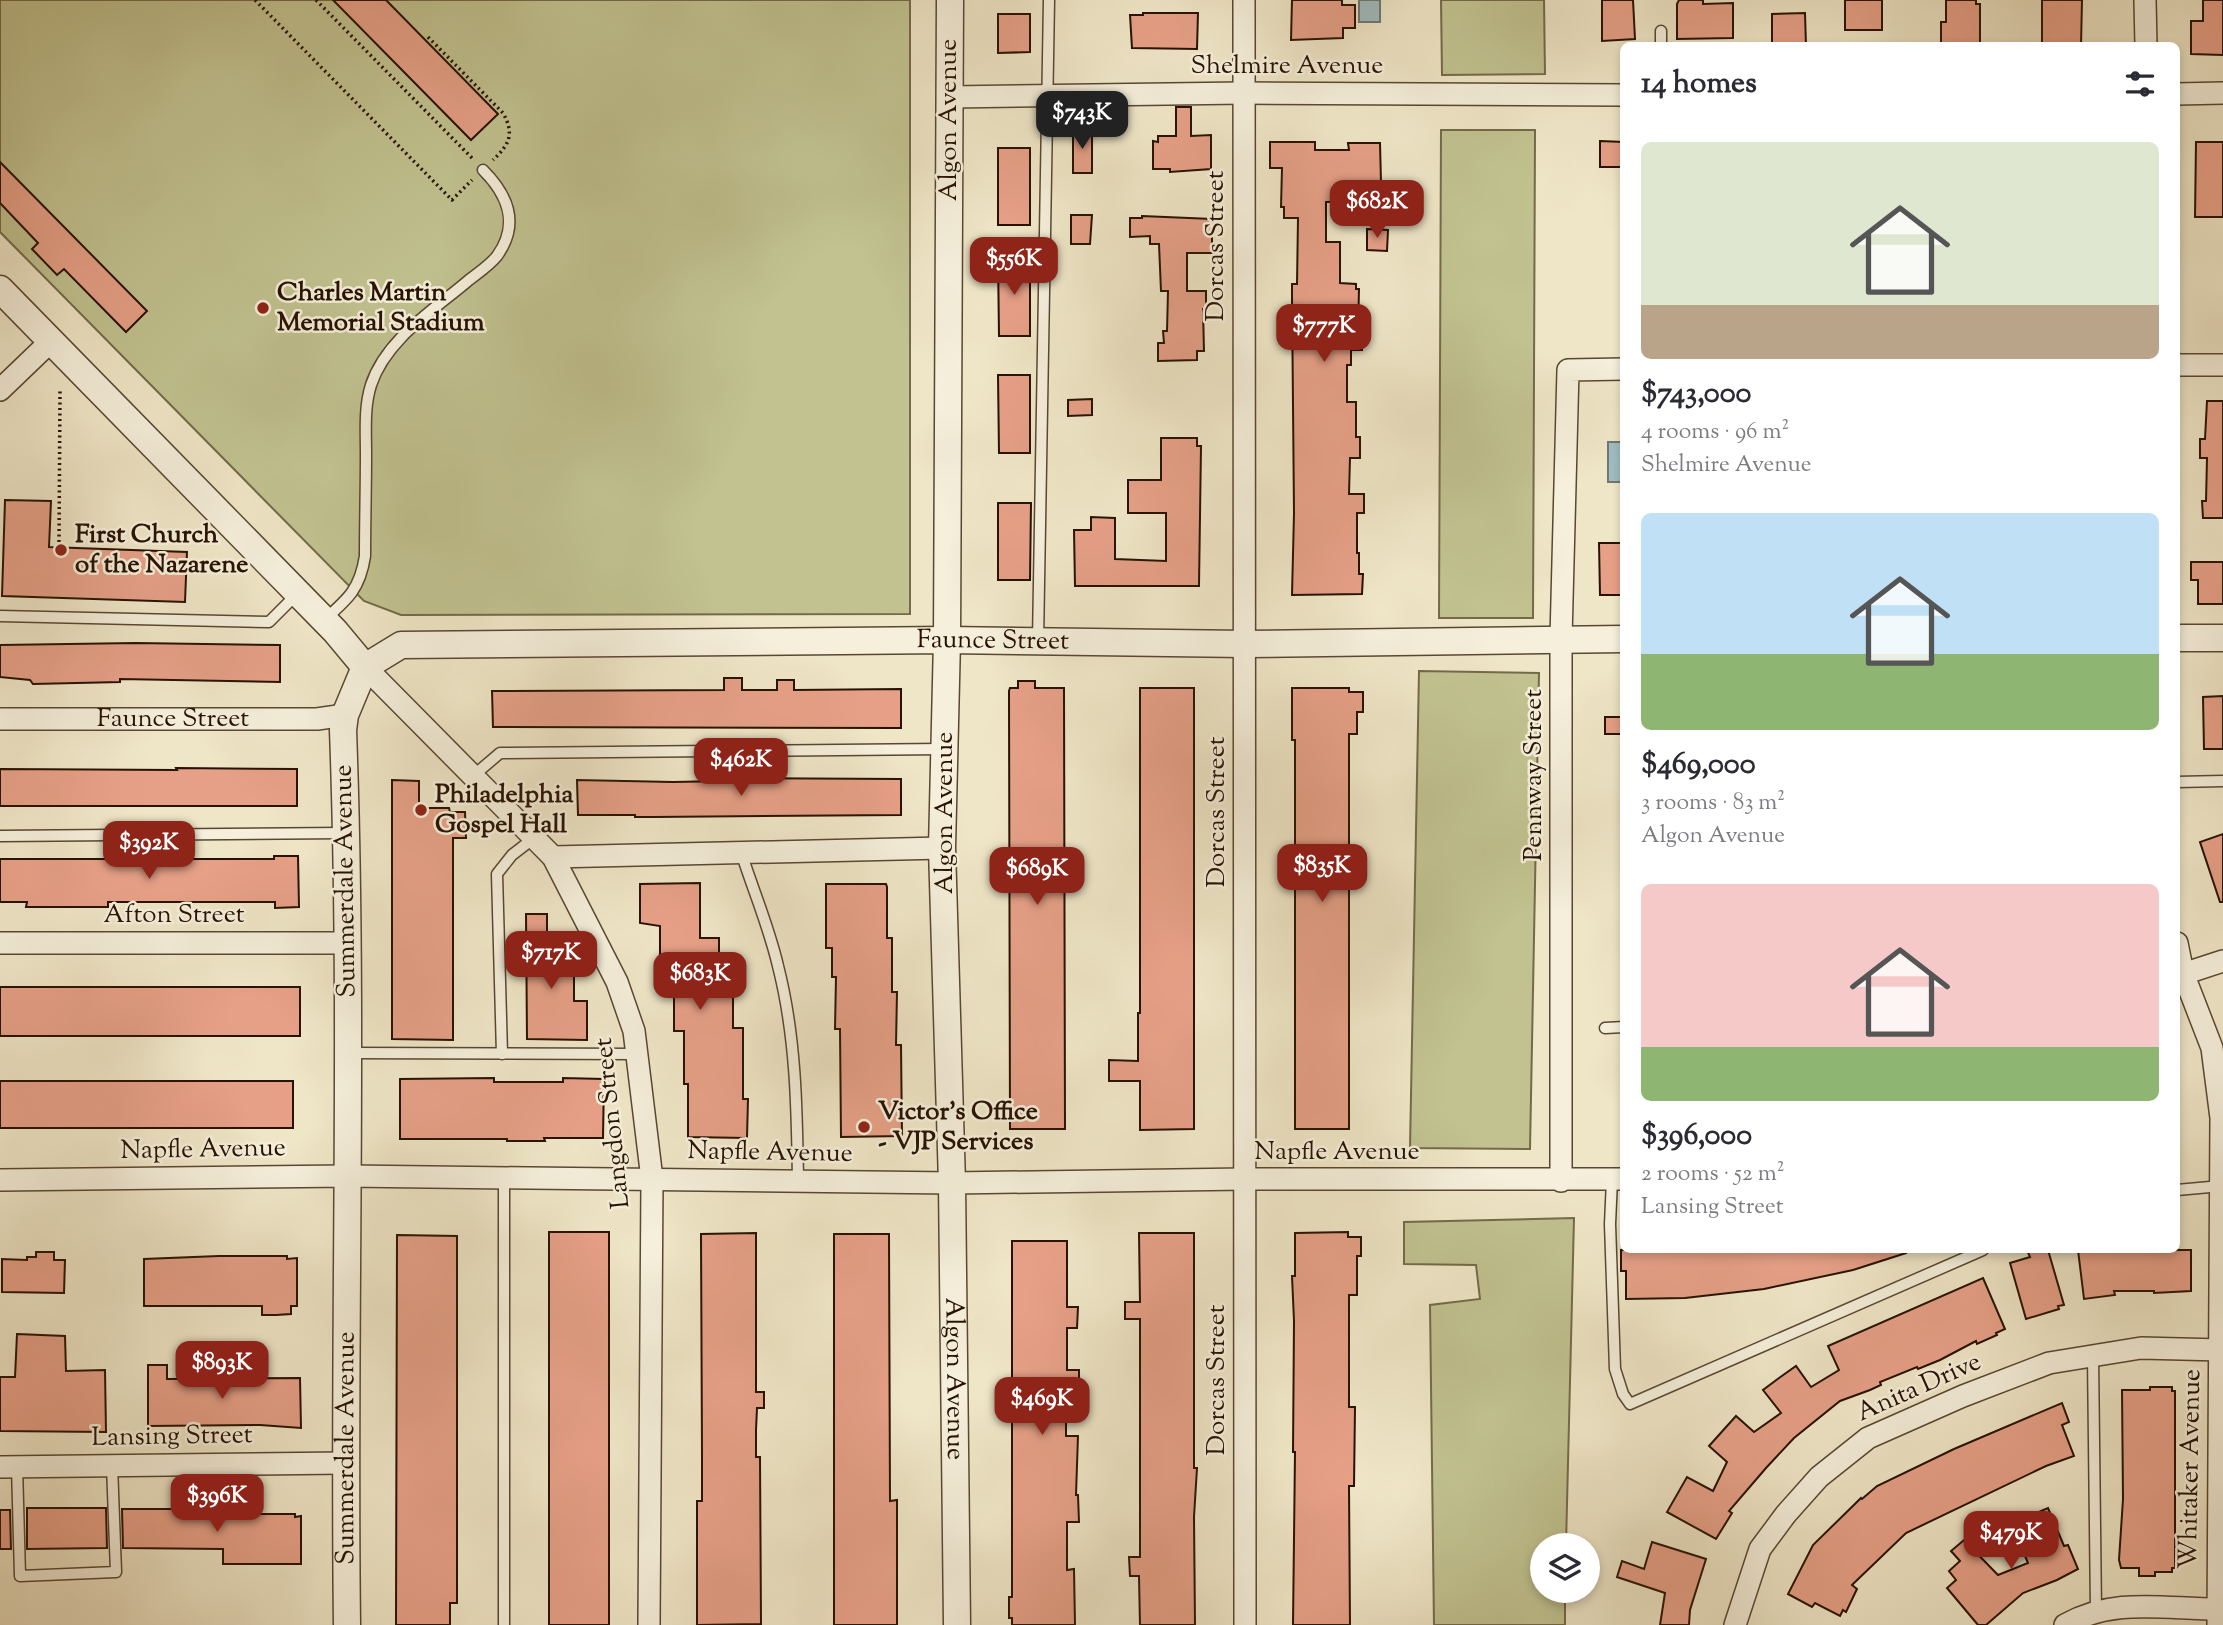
<!DOCTYPE html>
<html lang="en">
<head>
<meta charset="utf-8">
<style>
  :root { --surface:#fff; --page:#f2f2f3; --text:#2b2b33; --muted:#7c7c81; --accent:#8f2418 }
  body { margin:0; font-family:"Sorts Mill Goudy",serif; background:var(--page); color:var(--text); height:100vh; display:flex; flex-direction:column; font-size:26px; white-space:nowrap }
  * { box-sizing:border-box; margin:0 }
  p { font-size:23px; color:var(--muted) }
  .icon { flex:none; width:38px; height:38px; fill:none; stroke:currentColor; stroke-width:2; stroke-linecap:round; stroke-linejoin:round }
  .map { position:relative; flex:1; overflow:hidden }
  .details { position:absolute; left:1620px; top:42px; width:560px; height:1211px; display:flex; flex-direction:column; background:var(--surface); border-radius:10px; box-shadow:0 4px 10px #0003 }
  .details>* { flex:none }
  .controls { position:absolute; left:1530px; top:1533px; display:grid; gap:14px }
  .controls a { display:grid; place-items:center; width:70px; height:70px; border-radius:50%; background:var(--surface); box-shadow:0 4px 10px #0003; font-size:35px }
  .price { position:absolute; translate:-50% -60px; padding:0 16px; border-radius:14px; background:var(--accent); color:#fff; font-size:23px; line-height:46px; filter:drop-shadow(0 2px 4px #0008) }
  .price::after { content:''; position:absolute; left:50%; top:42px; width:21px; height:16px; margin-left:-10px; background:inherit; clip-path:polygon(0 0,100% 0,50% 100%) }
  .price.selected { background:#222; color:#fff }
  ul { padding:0; list-style:none }
  li { display:grid; align-content:center; gap:14px; height:371px; padding:0 21px }
  li span { display:grid; place-items:center; height:217px; border-radius:10px; color:#555 }
  li>.icon { margin-inline-start:auto }
  span .icon { width:126px; height:126px; fill:#fffc; stroke-width:1 }
  li b { font-size:30px }
  h2 { display:flex; justify-content:space-between; align-items:center; height:84px; padding:0 21px; font-size:30px }
  .map>svg:first-child { display:block }
  .green { fill:#c1c290; stroke:#746a48; stroke-width:2 }
  .water { fill:#a0bcc1; stroke:#707874; stroke-width:2 }
  .building { fill:#e6a087; stroke:#271201; stroke-width:2 }
  .lines { fill:none; stroke-linecap:round; stroke-linejoin:round }
  .service-casing { stroke:#594732; stroke-width:13 }
  .minor-casing { stroke:#594732; stroke-width:24 }
  .tertiary-casing { stroke:#594732; stroke-width:29 }
  .path { stroke:#271201; stroke-width:3.5; stroke-dasharray:2 3.5; stroke-linecap:butt }
  .service { stroke:#f5efdb; stroke-width:10 }
  .minor { stroke:#f5efdb; stroke-width:21 }
  .tertiary { stroke:#f5efdb; stroke-width:26 }
  .poi-dot { fill:#8f2418; stroke:#f5efdb; stroke-width:2.5 }
  .labels { text-anchor:middle; dominant-baseline:central; stroke-width:5; stroke-linejoin:round; paint-order:stroke }
  .street-label { font-size:26px; fill:#271201; stroke:#f5efdb }
  .poi-label { font-size:26px; font-weight:bold; fill:#271201; stroke:#f5efdb; text-anchor:start }
</style>
</head>
<body>
<div class="map">
<svg width="2223" height="1625" viewBox="0 0 2223 1625">
  <rect width="100%" height="100%" fill="#efe6c7"/>
  <filter id="stains"><feTurbulence type="fractalNoise" baseFrequency=".00286" numOctaves="4"/><feColorMatrix values="0 0 0 0 .2 0 0 0 0 .09 0 0 0 0 .02 0 0 0 .5 -.17"/></filter>
  <radialGradient id="worn" r=".72"><stop offset=".6" stop-color="#630" stop-opacity="0"/><stop offset="1" stop-color="#630" stop-opacity=".3"/></radialGradient>
  <g class="green">
    <path d="M0 0H910V614L401 615 364 601 0 232Z"/>
    <path d="M1441 0H1544L1545 74 1442 75Z"/>
    <path d="M1441 130H1535L1533 618H1439Z"/>
    <path d="M1419 671 1539 673 1530 1149 1410 1148Z"/>
    <path d="M1574 1218 1566 1545H1542V1591H1565V1625H1434L1430 1305 1480 1299 1476 1265 1404 1264V1222Z"/>
  </g>
  <g class="water">
    <rect x="1359" y="0" width="21" height="22"/>
    <rect x="1608" y="442" width="16" height="40"/>
  </g>
  <g class="building">
    <path d="M333 0H386L498 114 471 140Z"/>
    <path d="M1292 0H1342V5H1355V28H1343V38L1291 40Z"/>
    <path d="M1602 0H1633L1635 39 1602 41Z"/>
    <path d="M1679 0H1703V4L1733 3V38L1677 39V4Z"/>
    <rect x="1845" y="0" width="37" height="30"/>
    <path d="M1946 0H1976V4H1980V43L1941 46V22H1946Z"/>
    <path d="M2042 0H2082L2081 46H2042Z"/>
    <path d="M2203 0H2223V55L2191 54V21H2203Z"/>
    <path d="M1143 13H1198L1197 49 1132 48 1130 15H1143Z"/>
    <path d="M1805 13 1806 46H1772V14Z"/>
    <path d="M998 14H1030V52L998 53Z"/>
    <path d="M1176 107H1191V136L1211 135V169L1170 172V169H1153V141L1158 142V136H1176Z"/>
    <rect x="1073" y="129" width="19" height="44"/>
    <path d="M1600 141 1624 142V167H1600Z"/>
    <path d="M1270 142H1315V150H1349L1348 143H1380L1381 183H1378V201L1326 202V242H1340V283L1356 284V289H1359L1358 333H1362V350H1351V365H1347V402H1356V437H1360V458H1350L1349 494H1364V513H1357V553H1359V574H1363L1362 594 1292 595 1294 513 1292 299V284H1297L1298 218H1284V207H1281L1282 168H1270Z"/>
    <path d="M2196 142H2223V217H2195Z"/>
    <rect x="998" y="148" width="32" height="77"/>
    <path d="M0 162 147 311 126 332 64 269 57 275 32 249 38 243 0 203Z"/>
    <path d="M1071 215H1092L1090 244H1071Z"/>
    <path d="M1142 216 1212 219V253H1187V291H1206V309H1203L1204 351H1197V360L1158 361V343H1164L1163 331H1167L1168 291H1161L1159 244H1150V236L1130 237V218H1142Z"/>
    <path d="M1367 229 1388 230 1387 251 1367 250Z"/>
    <path d="M1026 257V276H1030V336H999L998 258Z"/>
    <path d="M998 375H1030V453H999Z"/>
    <path d="M1092 399V415L1068 416V400Z"/>
    <path d="M2207 401H2223V518H2203L2202 501H2206L2207 458H2200V439H2205Z"/>
    <path d="M1161 438H1197V446H1201L1199 586H1075L1074 530H1091V517L1115 518V559L1166 561V513H1128V480H1161Z"/>
    <path d="M5 500 51 501 49 547 187 552 185 602 2 596Z"/>
    <path d="M998 503H1031L1030 580H998Z"/>
    <path d="M1599 543H1624V595H1600Z"/>
    <path d="M2191 562H2223V604H2198V580H2191Z"/>
    <path d="M136 643 280 645V682L120 679V682L33 684 30 680 0 677V645Z"/>
    <path d="M724 678H742V690H777V680H794V690L901 689V728L493 727 492 691 724 690Z"/>
    <path d="M1018 681H1035V688H1064L1065 1129H1010L1009 691 1010 688H1018Z"/>
    <path d="M1140 688H1194V1129L1140 1130V1081H1109V1060L1138 1061V1013H1140Z"/>
    <path d="M1292 688H1349V692H1363V712H1357V734H1349V1129H1295V740H1292Z"/>
    <path d="M2223 696V749H2204L2203 697Z"/>
    <rect x="1605" y="717" width="19" height="17"/>
    <path d="M176 768 297 769V806H0V769L177 770Z"/>
    <path d="M722 778 901 779V815L653 817H635V815H578L577 780 673 782 722 781Z"/>
    <path d="M392 780 419 781V808H449L450 812H465L466 838H453V1040L392 1039Z"/>
    <path d="M2223 834V902H2220L2200 842Z"/>
    <path d="M274 856H298L299 907 275 908V902H108V907H26L27 902H0V859H274Z"/>
    <path d="M700 883V938H719V992H733V1028H743V1099H748L747 1138 688 1137V1084H684V1031H674V976H660V926L640 923V884Z"/>
    <path d="M826 884H886L887 887V938H892V992H897L896 1045H901L902 1136 841 1137 840 1029H835L836 977H832V948H826Z"/>
    <path d="M526 914H547V965H574V1001H587V1040L527 1039Z"/>
    <rect x="0" y="987" width="300" height="49"/>
    <path d="M494 1078V1082H563V1078L604 1079 603 1138H544L545 1141H507V1139H400V1079Z"/>
    <rect x="0" y="1081" width="293" height="47"/>
    <rect x="549" y="1232" width="60" height="393"/>
    <path d="M1348 1232V1237H1361V1256H1357V1295H1349V1407H1355L1354 1486H1349L1350 1625H1293L1295 1452H1293L1294 1321 1292 1276H1295V1233Z"/>
    <path d="M756 1233V1392H764V1408H757L756 1430V1457H760L761 1624 697 1625V1501H702V1453L701 1234Z"/>
    <path d="M1139 1233H1194V1468H1197L1194 1517 1195 1625H1140L1139 1576H1130L1129 1557H1140V1319H1125V1302H1140Z"/>
    <path d="M834 1234H889L890 1501 897 1500V1625H834Z"/>
    <path d="M397 1235 457 1236V1603H450V1625H396Z"/>
    <path d="M1012 1241H1067V1307H1078L1077 1328H1067V1370H1079V1389H1067L1066 1395V1436H1078L1076 1495H1078L1079 1522H1067V1570L1074 1569 1075 1625H1012V1618H1009V1597H1012Z"/>
    <path d="M1621 1250H1905L1906 1253 1853 1270 1764 1289 1685 1298 1626 1299V1271H1621Z"/>
    <path d="M2027 1250H2048L2064 1305 2058 1306 2059 1309 2026 1319 2010 1263 2030 1257Z"/>
    <path d="M2078 1250H2191V1291L2154 1293V1291H2114L2115 1295 2084 1299Z"/>
    <path d="M36 1252H54V1260H65L64 1293 2 1292V1259L27 1260V1257H36Z"/>
    <path d="M219 1256H287V1259L297 1258V1306H291V1314L276 1315H262V1306H144V1259Z"/>
    <path d="M1983 1278 2005 1329 1996 1333 1997 1335 1977 1344 1976 1341 1940 1360 1918 1369 1917 1367 1880 1382 1881 1385 1870 1390 1840 1401 1794 1438 1766 1468 1729 1511 1732 1513 1716 1539 1667 1512 1687 1477 1713 1491 1727 1462 1709 1446 1736 1416 1754 1432 1781 1413 1763 1390 1779 1378 1796 1366 1811 1387 1839 1370 1828 1346Z"/>
    <path d="M17 1334 65 1336 66 1371 105 1370 106 1432 0 1431V1377H15Z"/>
    <path d="M148 1365H167V1379L300 1378 301 1428 260 1425 148 1426Z"/>
    <path d="M2150 1387H2172V1391H2175V1568H2172V1572H2155V1576H2139V1568H2121L2119 1560 2123 1499 2122 1390H2150Z"/>
    <path d="M2062 1403 2069 1422 2062 1425 2074 1456 2046 1466 1906 1533 1852 1585 1857 1589 1846 1612 1843 1610 1840 1616 1815 1603 1812 1607 1788 1594 1813 1545 1861 1498 1862 1499 1877 1486 1954 1449Z"/>
    <path d="M27 1508H106L107 1548 27 1549Z"/>
    <path d="M2048 1508 2064 1546 2068 1545 2078 1569 2057 1580 2023 1593 1986 1625H1978L1947 1588 1956 1580 1949 1571 1960 1561 1951 1551 1964 1540 1998 1575 2028 1563 2016 1535 2034 1527 2029 1516Z"/>
    <path d="M122 1509H200V1514H295V1517L301 1516V1564H223V1549L123 1548Z"/>
    <path d="M0 1510H10L11 1549H0Z"/>
    <path d="M1652 1542 1706 1559 1690 1610 1689 1625H1660L1665 1593 1617 1577 1622 1561 1644 1569Z"/>
  </g>
  <g class="lines">
    <g class="service-casing">
      <g id="service">
        <path d="M1661 31V46"/>
        <path d="M0 616 269 622 297 594"/>
        <path d="M324 620C348 599 360 589 365 556 365 522 366 488 366 454 366 431 364 407 371 385 386 339 434 310 469 280 478 273 490 265 497 256 520 224 508 195 483 170"/>
        <path d="M1038 641 1049 0"/>
        <path d="M473 776 500 753 944 749"/>
        <path d="M2177 782 2223 781"/>
        <path d="M0 836 344 833"/>
        <path d="M741 852C753 890 769 927 778 966 796 1036 797 1109 798 1181"/>
        <path d="M1605 1028 1624 1027"/>
        <path d="M349 1053 637 1054"/>
        <path d="M502 1054 497 874 512 855 534 838"/>
        <path d="M504 1178V1625"/>
        <path d="M1612 1180 1610 1224 1615 1369 1623 1394 1630 1404 1983 1250"/>
        <path d="M2177 1190 2221 1186"/>
        <path d="M2093 1356 2096 1612"/>
        <path d="M17 1466 20 1576 116 1572 112 1465"/>
      </g>
    </g>
    <g class="minor-casing">
      <g id="minor">
        <path d="M1244 0 1245 1625"/>
        <path d="M2145 0 2146 46"/>
        <path d="M2177 94 2223 93"/>
        <path d="M950 97 1244 93 1624 95"/>
        <path d="M2177 365H2223"/>
        <path d="M0 390 51 341"/>
        <path d="M365 667 553 857 617 982 634 1031 652 1179 649 1625"/>
        <path id="s1" d="M0 719H317L345 715"/>
        <path d="M553 857 942 848"/>
        <path d="M0 943H348"/>
        <path d="M2177 943 2183 973 2212 1048 2221 1118 2218 1625"/>
        <path d="M2177 976 2223 961"/>
        <path d="M0 1180 348 1176 952 1183 1245 1179H1624"/>
        <path d="M1561 1181V638L1568 370 1624 369"/>
        <path d="M0 1467 345 1463"/>
        <path d="M1735 1625 1760 1549 1786 1514 1819 1477 1868 1438 1963 1396 2049 1363 2141 1348 2221 1350"/>
        <path d="M2065 1625C2116 1596 2168 1610 2223 1609"/>
      </g>
    </g>
    <g class="tertiary-casing">
      <g id="tertiary">
        <path id="s2" d="M950 0 947 640 942 848 952 1183 957 1625"/>
        <path d="M0 289 335 631 365 667"/>
        <path d="M2177 638H2223"/>
        <path id="s3" d="M365 667 401 645 947 640 1245 644 1624 639"/>
        <path id="s4" d="M347 1625C343 1327 354 1028 343 730L345 715 365 667"/>
      </g>
    </g>
    <g class="path">
      <path d="M255 0 452 200 472 180"/>
      <path d="M316 0 472 158"/>
      <path d="M428 37 503 113C515 134 509 145 493 160"/>
      <path d="M59 542 60 389"/>
    </g>
    <use href="#service" class="service"/>
    <use href="#minor" class="minor"/>
    <use href="#tertiary" class="tertiary"/>
  </g>
  <g class="poi-dot">
    <circle cx="263" cy="308" r="7"/>
    <circle cx="61" cy="550" r="7"/>
    <circle cx="421" cy="810" r="7"/>
    <circle cx="864" cy="1127" r="7"/>
  </g>
  <g class="labels">
    <g class="street-label">
      <text x="1287" y="66">Shelmire Avenue</text>
      <text transform="translate(949 120) rotate(-90)">Algon Avenue</text>
      <text transform="translate(1216 246) rotate(-90)">Dorcas Street</text>
      <text stroke="none"><textPath href="#s3" startOffset="634">Faunce Street</textPath></text>
      <text stroke="none"><textPath href="#s1" startOffset="173">Faunce Street</textPath></text>
      <text transform="translate(1534 775) rotate(-90)">Pennway Street</text>
      <text transform="translate(1217 812) rotate(-90)">Dorcas Street</text>
      <text transform="translate(945 813) rotate(-90)">Algon Avenue</text>
      <text transform="translate(346 881) rotate(-91)">Summerdale Avenue</text>
      <text x="174" y="915">Afton Street</text>
      <text transform="translate(613 1123) rotate(-96)">Langdon Street</text>
      <text transform="translate(203 1150) rotate(-1)">Napfle Avenue</text>
      <text x="1337" y="1152">Napfle Avenue</text>
      <text transform="translate(770 1153) rotate(1)">Napfle Avenue</text>
      <text stroke="none"><textPath href="#s2" startOffset="1379">Algon Avenue</textPath></text>
      <text transform="translate(1217 1380) rotate(-90)">Dorcas Street</text>
      <text transform="translate(1919 1388) rotate(-24)">Anita Drive</text>
      <text transform="translate(172 1437) rotate(-1)">Lansing Street</text>
      <text stroke="none"><textPath href="#s4" startOffset="177">Summerdale Avenue</textPath></text>
      <text transform="translate(2191 1469) rotate(-89)">Whitaker Avenue</text>
    </g>
    <g class="poi-label">
      <text x="277" y="293">Charles Martin<tspan x="277" dy="30">Memorial Stadium</tspan></text>
      <text x="75" y="535">First Church<tspan x="75" dy="30">of the Nazarene</tspan></text>
      <text x="435" y="795">Philadelphia<tspan x="435" dy="30">Gospel Hall</tspan></text>
      <text x="878" y="1112">Victor's Office<tspan x="878" dy="30">- VJP Services</tspan></text>
    </g>
  </g>
  <rect width="100%" height="100%" filter="url(#stains)"/>
  <rect width="100%" height="100%" fill="url(#worn)"/>
</svg>
<div class="controls">
<a><svg class="icon" aria-label="layers" viewBox="0 0 24 24"><path d="M12 4l9 5-9 5-9-5zM3 14l9 5 9-5"/></svg></a>
</div>
<b class="price selected" style="left:1082px;top:151px">$743K</b>
<b class="price" style="left:1377px;top:240px">$682K</b>
<b class="price" style="left:1014px;top:297px">$556K</b>
<b class="price" style="left:1324px;top:364px">$777K</b>
<b class="price" style="left:741px;top:798px">$462K</b>
<b class="price" style="left:149px;top:881px">$392K</b>
<b class="price" style="left:1322px;top:904px">$835K</b>
<b class="price" style="left:1037px;top:907px">$689K</b>
<b class="price" style="left:551px;top:991px">$717K</b>
<b class="price" style="left:700px;top:1012px">$683K</b>
<b class="price" style="left:222px;top:1401px">$893K</b>
<b class="price" style="left:1042px;top:1437px">$469K</b>
<b class="price" style="left:217px;top:1534px">$396K</b>
<b class="price" style="left:2011px;top:1571px">$479K</b>
<section class="details">
<h2>14 homes<svg class="icon" aria-label="filters" viewBox="0 0 24 24"><path d="M4 7h16M4 17h16"/><circle cx="9" cy="7" r="2"/><circle cx="15" cy="17" r="2"/></svg></h2>
<ul>
<li><span style="background:linear-gradient(#dfe7d0 75%,#b9a48a 0)"><svg class="icon" aria-label="home" viewBox="0 0 24 24"><path d="M3 11l9-7 9 7M6 9v11h12V9"/></svg></span><div><b>$743,000</b><p>4 rooms · 96 m²</p><p>Shelmire Avenue</p></div></li>
<li><span style="background:linear-gradient(#bfe0f5 65%,#8fb573 0)"><svg class="icon" aria-label="home" viewBox="0 0 24 24"><path d="M3 11l9-7 9 7M6 9v11h12V9"/></svg></span><div><b>$469,000</b><p>3 rooms · 83 m²</p><p>Algon Avenue</p></div></li>
<li><span style="background:linear-gradient(#f6c9c9 75%,#8fb573 0)"><svg class="icon" aria-label="home" viewBox="0 0 24 24"><path d="M3 11l9-7 9 7M6 9v11h12V9"/></svg></span><div><b>$396,000</b><p>2 rooms · 52 m²</p><p>Lansing Street</p></div></li>
</ul>
</section>
</div>
</body>
</html>
